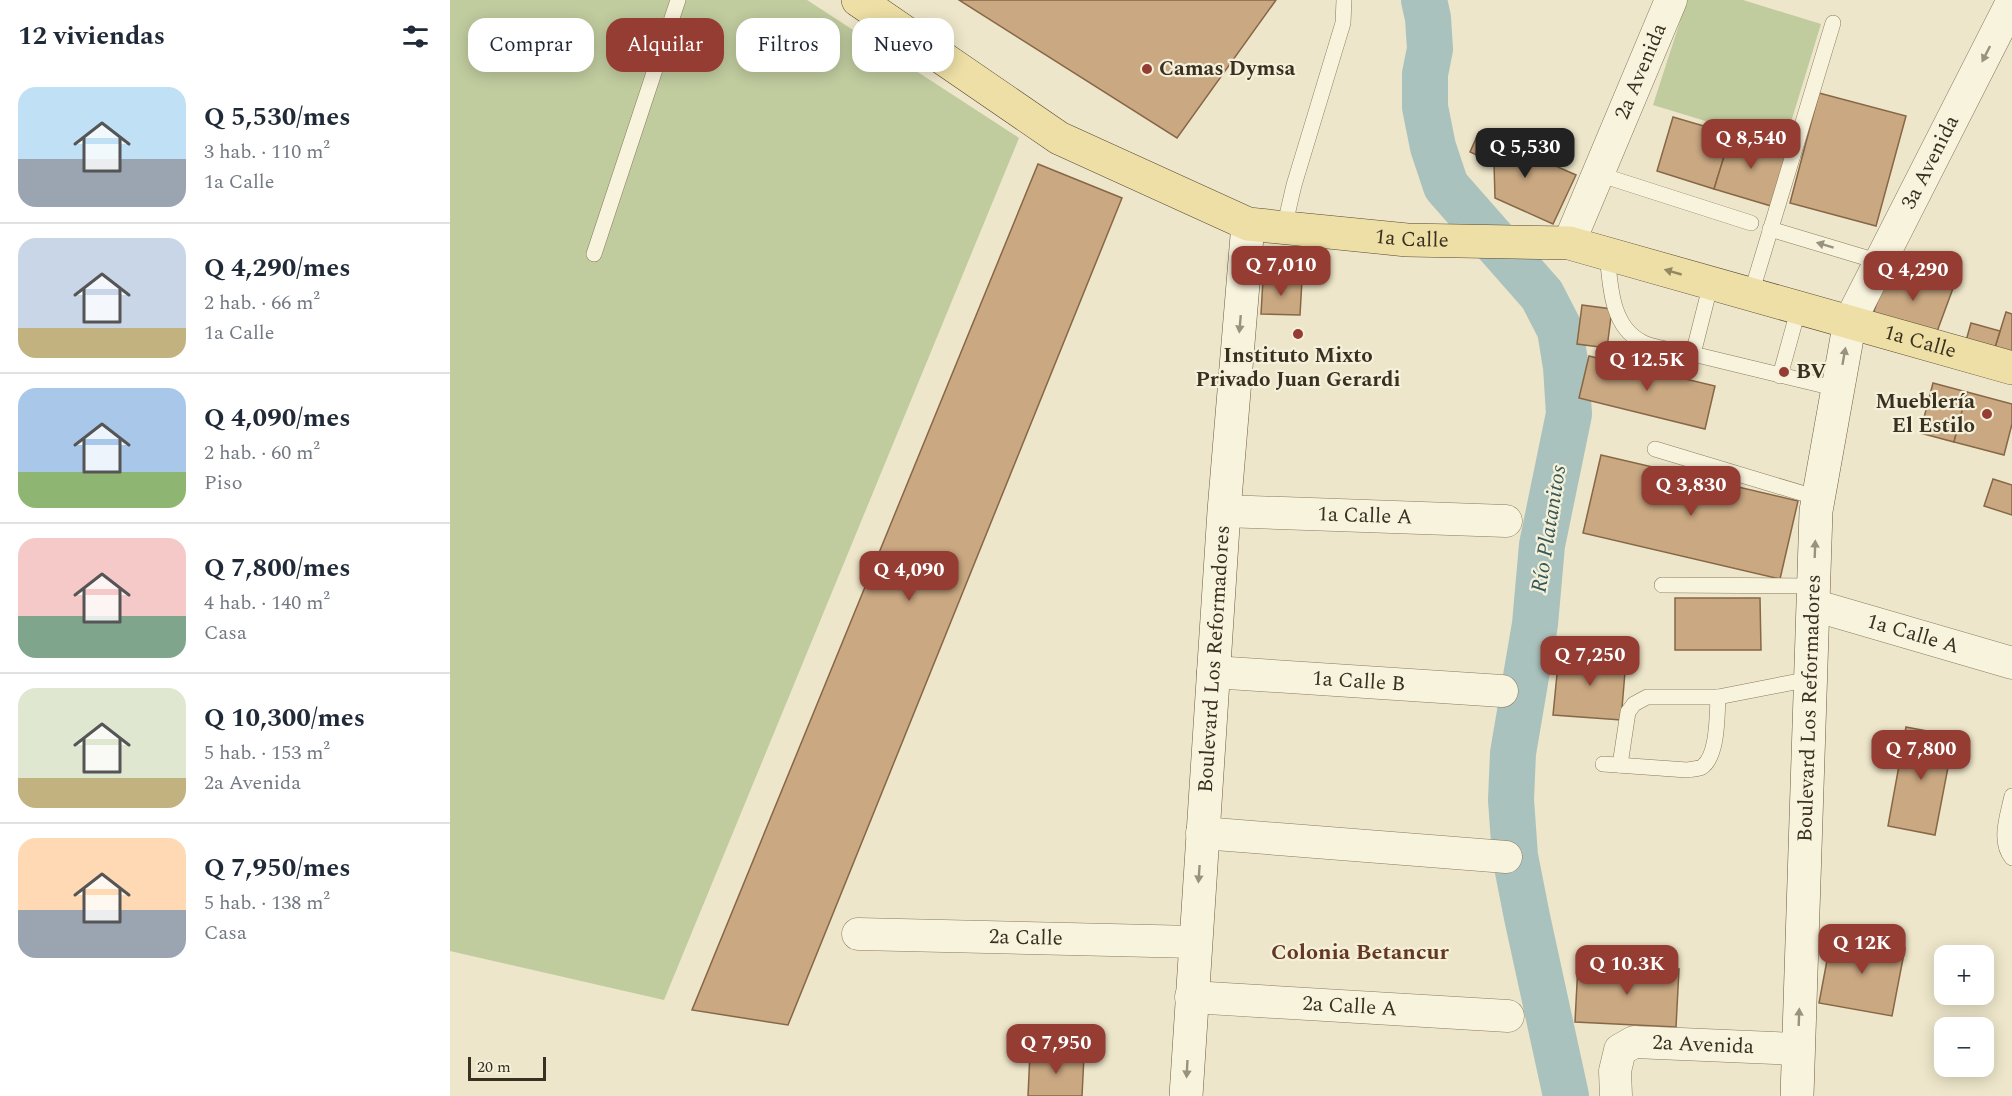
<!DOCTYPE html>
<html lang="es">
<head>
<meta charset="utf-8">
<style>
  :root { --surface:#fff; --page:#f2f2f3; --text:#1f2937; --muted:#747a83; --line:#e0e1e3; --accent:#953d32 }
  body { margin:0; font-family:Spectral,serif; background:var(--page); color:var(--text); height:100vh; display:flex; flex-direction:column; font-size:22px; white-space:nowrap }
  * { box-sizing:border-box; margin:0 }
  p { font-size:20px; color:var(--muted) }
  .icon { flex:none; width:33px; height:33px; fill:none; stroke:currentColor; stroke-width:2; stroke-linecap:round; stroke-linejoin:round }
  .map { position:relative; flex:1; overflow:hidden }
  .panel { display:flex; flex-direction:column; background:var(--surface); width:450px }
  .panel>* { flex:none }
  .banner { position:absolute; left:18px; top:18px; width:570px; height:54px; display:flex; gap:12px }
  .buttons { position:absolute; left:1484px; top:945px; display:grid; gap:12px }
  .buttons a { display:grid; place-items:center; width:60px; height:60px; border-radius:12px; background:var(--surface); box-shadow:0 3px 15px #0003; font-size:30px }
  .scale { position:absolute; left:18px; bottom:15px; width:78px; box-sizing:border-box; padding-left:6px; border:3px solid #3a3021; border-top:0; font-size:16px; line-height:21px; white-space:nowrap; color:#3a3021; -webkit-text-stroke:4px #f5f0d9; paint-order:stroke }
  .price { position:absolute; translate:-50% -51px; padding:0 14px; border-radius:12px; background:var(--accent); color:#fff; font-size:20px; line-height:39px; filter:drop-shadow(0 2px 3px #0008) }
  .price::after { content:''; position:absolute; left:50%; top:36px; width:18px; height:14px; margin-left:-9px; background:inherit; clip-path:polygon(0 0,100% 0,50% 100%) }
  .price.current { background:#222; color:#fff }
  ul { padding:0; list-style:none }
  li { display:flex; align-items:center; gap:18px; height:150px; padding:0 18px }
  li+li { border-top:2px solid var(--line) }
  li span { display:grid; place-items:center; flex:none; width:168px; height:120px; border-radius:18px; color:#555 }
  li>.icon { margin-inline-start:auto }
  span .icon { width:72px; height:72px; fill:#fffc; stroke-width:1 }
  li b { font-size:26px }
  h2 { display:flex; justify-content:space-between; align-items:center; height:72px; padding:0 18px; font-size:26px }
  .chip { padding:0 21px; border-radius:18px; background:var(--surface); box-shadow:0 3px 15px #0003; font-size:21px; line-height:54px }
  .chip.current { background:var(--accent); color:#fff }
  main { display:flex; flex:1; min-height:0 }
  .map>svg:first-child { display:block }
  .green { fill:#c0cb9e }
  .lines { fill:none; stroke-linecap:round; stroke-linejoin:round }
  .river { stroke:#aac2bd; stroke-width:46 }
  .building { fill:#c9a882; stroke:#876746; stroke-width:1.5 }
  .service-casing { stroke:#897a5f; stroke-width:16 }
  .minor-casing { stroke:#897a5f; stroke-width:33 }
  .secondary-casing { stroke:#6b5b42; stroke-width:34 }
  .primary-casing { stroke:#574832; stroke-width:34 }
  .service { stroke:#f8f3dd; stroke-width:15 }
  .minor { stroke:#f8f3dd; stroke-width:32 }
  .secondary { stroke:#f8f3dd; stroke-width:33 }
  .primary { stroke:#eddfa5; stroke-width:33 }
  .oneway { fill:#99927f }
  .oneway2 { fill:#948863 }
  .poi-dot { fill:#953d32; stroke:#f5f0d9; stroke-width:2 }
  .labels { text-anchor:middle; dominant-baseline:central; stroke-width:4.5; stroke-linejoin:round; paint-order:stroke }
  .poi-label { font-size:21px; font-weight:bold; fill:#3a3021; stroke:#f5f0d9; text-anchor:start }
  .street-label { font-size:21px; fill:#3a3021; stroke:#f5f0d9 }
  .water-label { font-size:22px; font-style:italic; fill:#325759; stroke:#f5f0d9 }
  .neighbourhood-label { font-size:22px; font-weight:bold; fill:#653823; stroke:#f5f0d9 }
</style>
</head>
<body>
<main>
<section class="panel">
<h2>12 viviendas<svg class="icon" aria-label="filters" viewBox="0 0 24 24"><path d="M4 7h16M4 17h16"/><circle cx="9" cy="7" r="2"/><circle cx="15" cy="17" r="2"/></svg></h2>
<ul>
<li><span style="background:linear-gradient(#bfe0f5 60%,#9aa5b1 0)"><svg class="icon" aria-label="home" viewBox="0 0 24 24"><path d="M3 11l9-7 9 7M6 9v11h12V9"/></svg></span><div><b>Q 5,530/mes</b><p>3 hab. · 110 m²</p><p>1a Calle</p></div></li>
<li><span style="background:linear-gradient(#c9d6e8 75%,#c2b280 0)"><svg class="icon" aria-label="home" viewBox="0 0 24 24"><path d="M3 11l9-7 9 7M6 9v11h12V9"/></svg></span><div><b>Q 4,290/mes</b><p>2 hab. · 66 m²</p><p>1a Calle</p></div></li>
<li><span style="background:linear-gradient(#a9c7e8 70%,#8fb573 0)"><svg class="icon" aria-label="home" viewBox="0 0 24 24"><path d="M3 11l9-7 9 7M6 9v11h12V9"/></svg></span><div><b>Q 4,090/mes</b><p>2 hab. · 60 m²</p><p>Piso</p></div></li>
<li><span style="background:linear-gradient(#f6c9c9 65%,#7fa58c 0)"><svg class="icon" aria-label="home" viewBox="0 0 24 24"><path d="M3 11l9-7 9 7M6 9v11h12V9"/></svg></span><div><b>Q 7,800/mes</b><p>4 hab. · 140 m²</p><p>Casa</p></div></li>
<li><span style="background:linear-gradient(#dfe7d0 75%,#c2b280 0)"><svg class="icon" aria-label="home" viewBox="0 0 24 24"><path d="M3 11l9-7 9 7M6 9v11h12V9"/></svg></span><div><b>Q 10,300/mes</b><p>5 hab. · 153 m²</p><p>2a Avenida</p></div></li>
<li><span style="background:linear-gradient(#ffd9b3 60%,#9aa5b1 0)"><svg class="icon" aria-label="home" viewBox="0 0 24 24"><path d="M3 11l9-7 9 7M6 9v11h12V9"/></svg></span><div><b>Q 7,950/mes</b><p>5 hab. · 138 m²</p><p>Casa</p></div></li>
</ul>
</section>
<div class="map">
<svg width="1562" height="1096" viewBox="0 0 1562 1096">
  <rect width="100%" height="100%" fill="#ede6ca"/>
  <g class="green">
    <path d="M0 0H357L569 138 214 1000 0 951Z"/>
    <path d="M1237 0H1293L1371 24 1334 145 1203 105Z"/>
  </g>
  <g class="lines">
    <path class="river" d="M974 0 978 18 980 49 975 74V107L983 147 996 186 1092 295 1110 330 1116 367 1119 414 1092 545 1085 624 1063 753 1061 800 1065 856 1077 917 1116 1096"/>
  </g>
  <g class="building">
    <path d="M509 0H826L727 138Z"/>
    <path d="M1369 93 1456 116 1426 226 1340 203Z"/>
    <path d="M1223 117 1281 134 1264 189 1207 171Z"/>
    <path d="M1029 132 1126 175 1103 224 1045 198 1044 163 1020 152Z"/>
    <path d="M1281 134 1338 151 1321 206 1264 189Z"/>
    <path d="M588 164 672 198 338 1025 242 1010Z"/>
    <path d="M1442 261 1505 283 1482 345 1433 327 1424 311Z"/>
    <path d="M813 279 852 280 850 315 811 314Z"/>
    <path d="M1132 305 1162 309 1157 348 1127 344Z"/>
    <path d="M1556 312 1562 314V363L1542 357Z"/>
    <path d="M1521 323 1550 331 1542 357 1514 348Z"/>
    <path d="M1139 356 1265 386 1255 429 1129 398Z"/>
    <path d="M1483 383 1517 392 1504 442 1470 433Z"/>
    <path d="M1517 392 1562 404V424L1554 455 1504 442Z"/>
    <path d="M1151 455 1348 501 1330 579 1133 533Z"/>
    <path d="M1543 479 1562 485V515L1534 506Z"/>
    <path d="M1225 598H1310L1311 650H1225Z"/>
    <path d="M1109 654 1176 660 1171 720 1103 715Z"/>
    <path d="M1456 727 1504 736 1485 835 1438 826Z"/>
    <path d="M1382 934 1455 948 1442 1016 1369 1003Z"/>
    <path d="M1128 964 1229 969 1226 1027 1125 1022Z"/>
    <path d="M580 1053 634 1056 632 1096H578Z"/>
  </g>
  <g class="lines">
    <g class="service-casing">
      <g id="service">
        <path d="M1148 174 1301 223"/>
        <path d="M834 228 844 185 893 23 894 0"/>
        <path d="M1320 229 1430 262"/>
        <path d="M1157 252C1160 282 1160 326 1192 342 1203 348 1229 351 1243 354"/>
        <path d="M144 254 228 0"/>
        <path d="M1261 283 1243 354 1388 389"/>
        <path d="M1301 294 1383 23"/>
        <path d="M1330 376 1349 307"/>
        <path d="M1205 449 1368 498"/>
        <path d="M1212 585 1363 586"/>
        <path d="M1153 764 1237 770C1242 769 1248 769 1252 767 1268 756 1267 715 1268 697L1360 679"/>
        <path d="M1170 765 1178 712 1184 704 1197 697H1268"/>
        <path d="M1562 796C1558 815 1548 841 1562 858"/>
      </g>
    </g>
    <g class="minor-casing">
      <g id="minor">
        <path id="s1" d="M1119 243 1221 0"/>
        <path id="s2" d="M1400 321 1562 2"/>
        <path id="s3" d="M774 511 1056 521"/>
        <path id="s4" d="M1363 605 1562 663"/>
        <path id="s5" d="M763 672 1052 691"/>
        <path d="M752 833 1056 857"/>
        <path id="s6" d="M408 934 745 942"/>
        <path id="s7" d="M741 997 1058 1016"/>
        <path id="s8" d="M1166 1096 1165 1071 1170 1050 1184 1042 1348 1049"/>
      </g>
    </g>
    <g class="secondary-casing">
      <g id="secondary">
        <path id="s9" d="M736 1096 774 511 798 224"/>
        <path id="s10" d="M1347 1096 1366 511 1400 321"/>
      </g>
    </g>
    <g class="primary-casing">
      <g id="primary">
        <path id="s11" d="M408 0 609 138 798 224 957 240 1119 243 1562 368"/>
      </g>
    </g>
    <use href="#service" class="service"/>
    <use href="#minor" class="minor"/>
    <use href="#secondary" class="secondary"/>
    <use href="#primary" class="primary"/>
  </g>
  <defs><path id="oneway-solid" d="M-6-.8H1V-3.2L6.5 0L1 3.2V.8H-6Z" transform="scale(1.5)"/></defs>
  <g class="oneway">
    <use href="#oneway-solid" transform="translate(1536 54) rotate(117)"/>
    <use href="#oneway-solid" transform="translate(1375 245) rotate(-163)"/>
    <use href="#oneway-solid" transform="translate(790 324) rotate(95)"/>
    <use href="#oneway-solid" transform="translate(1394 356) rotate(-80)"/>
    <use href="#oneway-solid" transform="translate(1365 549) rotate(-88)"/>
    <use href="#oneway-solid" transform="translate(749 874) rotate(94)"/>
    <use href="#oneway-solid" transform="translate(1349 1017) rotate(-88)"/>
    <use href="#oneway-solid" transform="translate(737 1069) rotate(93)"/>
  </g>
  <use class="oneway2" href="#oneway-solid" transform="translate(1223 272) rotate(-164)"/>
  <g class="poi-dot">
    <circle cx="697" cy="69" r="6"/>
    <circle cx="848" cy="334" r="6"/>
    <circle cx="1334" cy="372" r="6"/>
    <circle cx="1537" cy="414" r="6"/>
  </g>
  <g class="labels">
    <g class="poi-label">
      <text x="709" y="69">Camas Dymsa</text>
      <text x="848" y="356" text-anchor="middle">Instituto Mixto<tspan x="848" dy="24">Privado Juan Gerardi</tspan></text>
      <text x="1346" y="372">BV</text>
      <text x="1525" y="402" text-anchor="end">Mueblería<tspan x="1525" dy="24">El Estilo</tspan></text>
    </g>
    <g class="street-label">
      <text stroke="none"><textPath href="#s1" startOffset="186">2a Avenida</textPath></text>
      <text stroke="none"><textPath href="#s2" startOffset="178">3a Avenida</textPath></text>
      <text stroke="none"><textPath href="#s11" startOffset="616">1a Calle</textPath></text>
      <text stroke="none"><textPath href="#s11" startOffset="1138">1a Calle</textPath></text>
      <text stroke="none"><textPath href="#s3" startOffset="141">1a Calle A</textPath></text>
      <text stroke="none"><textPath href="#s4" startOffset="104">1a Calle A</textPath></text>
      <text stroke="none"><textPath href="#s9" startOffset="438">Boulevard Los Reformadores</textPath></text>
      <text stroke="none"><textPath href="#s5" startOffset="146">1a Calle B</textPath></text>
      <text stroke="none"><textPath href="#s10" startOffset="388">Boulevard Los Reformadores</textPath></text>
      <text stroke="none"><textPath href="#s6" startOffset="168">2a Calle</textPath></text>
      <text stroke="none"><textPath href="#s7" startOffset="159">2a Calle A</textPath></text>
      <text stroke="none"><textPath href="#s8" startOffset="132">2a Avenida</textPath></text>
    </g>
    <g class="water-label">
      <text transform="translate(1099 529) rotate(-81)">Río Platanitos</text>
    </g>
    <g class="neighbourhood-label">
      <text x="910" y="952">Colonia Betancur</text>
    </g>
  </g>
</svg>
<div class="buttons">
<a>+</a>
<a>−</a>
</div>
<div class="scale">20 m</div>
<b class="price" style="left:1301px;top:170px">Q 8,540</b>
<b class="price current" style="left:1075px;top:179px">Q 5,530</b>
<b class="price" style="left:831px;top:297px">Q 7,010</b>
<b class="price" style="left:1463px;top:302px">Q 4,290</b>
<b class="price" style="left:1197px;top:392px">Q 12.5K</b>
<b class="price" style="left:1241px;top:517px">Q 3,830</b>
<b class="price" style="left:459px;top:602px">Q 4,090</b>
<b class="price" style="left:1140px;top:687px">Q 7,250</b>
<b class="price" style="left:1471px;top:781px">Q 7,800</b>
<b class="price" style="left:1412px;top:975px">Q 12K</b>
<b class="price" style="left:1177px;top:996px">Q 10.3K</b>
<b class="price" style="left:606px;top:1075px">Q 7,950</b>
<div class="banner">
<a class="chip">Comprar</a>
<a class="chip current">Alquilar</a>
<a class="chip">Filtros</a>
<a class="chip">Nuevo</a>
</div>
</div>
</main>
</body>
</html>
